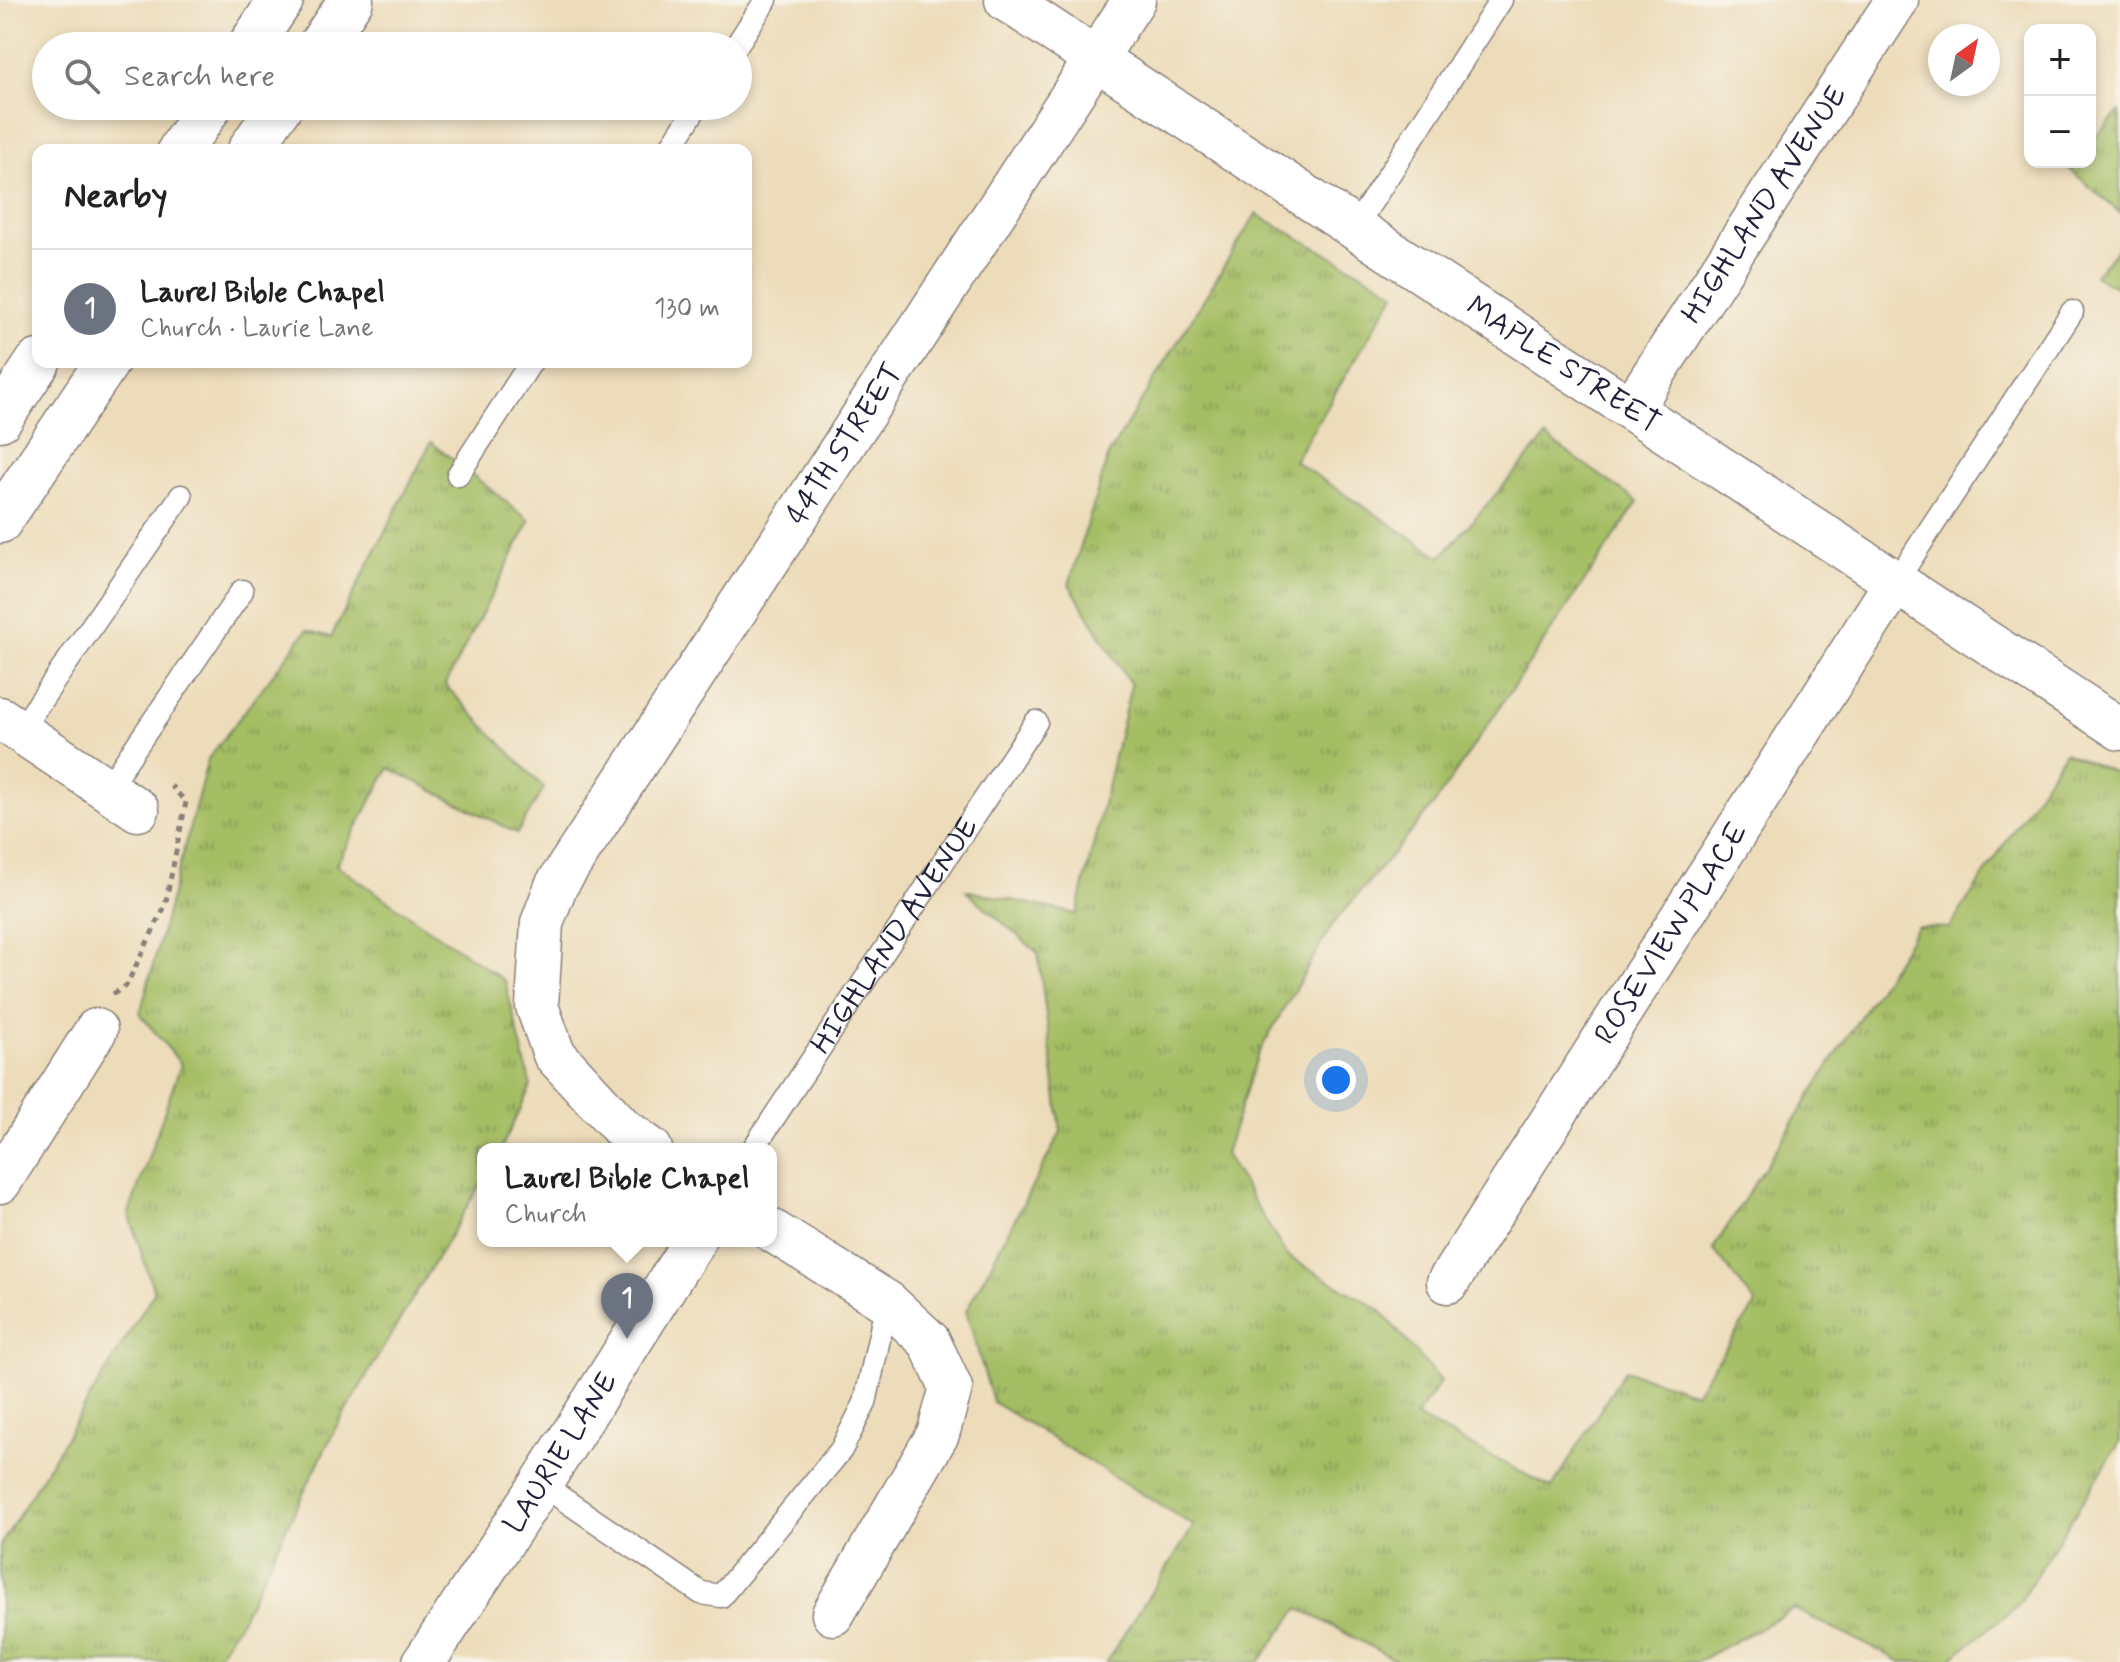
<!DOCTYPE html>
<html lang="en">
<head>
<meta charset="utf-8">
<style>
	:root { --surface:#fff; --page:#f6f6f6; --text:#222; --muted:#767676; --line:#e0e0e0; --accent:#0b8043 }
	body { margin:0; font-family:Mynerve,sans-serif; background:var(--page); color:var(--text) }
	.controls { position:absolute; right:24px; top:24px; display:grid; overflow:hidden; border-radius:16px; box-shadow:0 4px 12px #0003 }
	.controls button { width:72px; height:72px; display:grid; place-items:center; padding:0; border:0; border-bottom:2px solid var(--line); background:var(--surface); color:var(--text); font:40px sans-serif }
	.compass { position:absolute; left:1928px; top:24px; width:72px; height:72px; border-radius:50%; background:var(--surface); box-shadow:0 4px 12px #0003; rotate:33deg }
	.you { position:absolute; left:1336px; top:1080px; width:28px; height:28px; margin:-20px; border:6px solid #fff; border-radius:50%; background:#1a73e8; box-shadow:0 0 0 12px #1a73e833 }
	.badge { display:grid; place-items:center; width:52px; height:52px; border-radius:50%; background:var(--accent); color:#fff; font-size:26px; font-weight:700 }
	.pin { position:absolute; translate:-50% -66px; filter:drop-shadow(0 2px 4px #0008) }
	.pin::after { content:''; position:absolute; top:42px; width:28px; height:24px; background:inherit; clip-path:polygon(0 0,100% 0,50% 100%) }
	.popup { position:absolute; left:477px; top:1143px; width:300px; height:104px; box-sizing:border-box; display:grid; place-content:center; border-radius:16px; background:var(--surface); filter:drop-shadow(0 2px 6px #0005); font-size:26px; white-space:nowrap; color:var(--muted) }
	.popup b { font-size:30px; color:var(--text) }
	.popup::after { content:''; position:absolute; left:50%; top:100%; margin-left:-16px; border:16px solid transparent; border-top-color:var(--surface) }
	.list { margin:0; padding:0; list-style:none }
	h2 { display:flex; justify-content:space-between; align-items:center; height:104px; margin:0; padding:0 32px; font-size:34px }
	h2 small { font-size:26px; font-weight:400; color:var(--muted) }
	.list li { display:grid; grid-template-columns:52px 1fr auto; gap:24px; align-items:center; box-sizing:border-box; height:120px; padding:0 32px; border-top:2px solid var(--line) }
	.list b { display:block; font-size:30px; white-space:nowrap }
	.list p { margin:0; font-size:26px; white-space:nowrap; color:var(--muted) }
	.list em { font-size:26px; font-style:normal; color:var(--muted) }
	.icon { flex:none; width:44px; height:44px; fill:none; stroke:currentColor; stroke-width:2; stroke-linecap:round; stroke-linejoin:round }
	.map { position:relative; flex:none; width:2120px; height:1662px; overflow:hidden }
	.search { position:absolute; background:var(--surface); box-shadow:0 4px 12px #0003; left:32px; top:32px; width:720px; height:88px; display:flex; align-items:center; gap:20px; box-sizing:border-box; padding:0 28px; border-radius:44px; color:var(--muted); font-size:30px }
	.panel { position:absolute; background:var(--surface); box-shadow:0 4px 12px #0003; left:32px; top:144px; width:720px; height:224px; border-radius:16px }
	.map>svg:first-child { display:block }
	.grass { fill:url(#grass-tufts); stroke:#637050; stroke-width:2 }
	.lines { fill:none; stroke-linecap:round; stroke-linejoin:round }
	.lane-casing { stroke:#887f7a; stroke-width:25 }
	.street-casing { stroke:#887f7a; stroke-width:45 }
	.primary-casing { stroke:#887f7a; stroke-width:47 }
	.path { stroke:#887f7a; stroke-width:5; stroke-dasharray:6 6; stroke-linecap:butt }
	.lane { stroke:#fff; stroke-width:22 }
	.street { stroke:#fff; stroke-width:42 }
	.primary { stroke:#fff; stroke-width:44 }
	.labels { text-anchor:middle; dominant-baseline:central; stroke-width:6; stroke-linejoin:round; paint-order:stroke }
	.street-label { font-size:30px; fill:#22223b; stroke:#f7f3e8 }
</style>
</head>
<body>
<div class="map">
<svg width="2120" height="1662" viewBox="0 0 2120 1662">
	<defs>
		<pattern id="grass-tufts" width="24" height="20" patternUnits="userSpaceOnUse" patternTransform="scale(2)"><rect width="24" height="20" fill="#a4be64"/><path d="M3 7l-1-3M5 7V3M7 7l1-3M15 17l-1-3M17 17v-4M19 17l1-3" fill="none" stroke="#859a54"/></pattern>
	</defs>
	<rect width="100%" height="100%" fill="#f7f3e8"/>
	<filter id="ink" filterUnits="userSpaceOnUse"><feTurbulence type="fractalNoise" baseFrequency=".0125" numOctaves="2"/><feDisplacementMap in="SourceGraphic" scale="16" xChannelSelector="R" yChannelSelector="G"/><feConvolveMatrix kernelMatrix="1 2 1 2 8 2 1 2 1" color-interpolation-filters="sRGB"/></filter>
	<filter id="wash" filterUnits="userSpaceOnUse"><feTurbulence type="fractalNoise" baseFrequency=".006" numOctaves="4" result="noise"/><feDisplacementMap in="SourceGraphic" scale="32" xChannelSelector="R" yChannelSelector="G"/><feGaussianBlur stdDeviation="1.8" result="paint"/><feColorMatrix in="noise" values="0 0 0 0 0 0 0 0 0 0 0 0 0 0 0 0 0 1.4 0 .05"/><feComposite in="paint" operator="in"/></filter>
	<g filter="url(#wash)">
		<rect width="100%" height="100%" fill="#eddcb9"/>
		<g class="grass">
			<polygon points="2120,111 2120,213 2067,167 2072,162 2090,162 2090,143"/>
			<polygon points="1256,214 1396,292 1294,461 1441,557 1546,437 1638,502 1433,806 1332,925 1258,1054 1225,1154 1287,1256 1379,1309 1441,1381 1416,1417 1552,1488 1625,1370 1695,1393 1756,1304 1713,1249 1917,927 1949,928 2065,752 2120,775 2120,1442 2017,1606 1947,1662 1902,1662 1794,1609 1697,1662 1399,1662 1299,1608 1259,1662 1106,1662 1194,1526 993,1402 966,1311 1061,1132 1038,953 965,890 1077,914 1131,685 1069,584 1109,454"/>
			<polygon points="2120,246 2120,290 2095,275"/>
			<polygon points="431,442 530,521 445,685 544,788 517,833 389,768 336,865 505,981 531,1086 501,1149 483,1149 483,1180 335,1429 242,1618 213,1662 0,1662 0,1546 154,1292 129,1213 181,1064 140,1014 208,759 307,630 331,637"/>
		</g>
	</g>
	<g filter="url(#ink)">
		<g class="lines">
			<g class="lane-casing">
				<g id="lane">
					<polyline points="736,46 766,0"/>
					<polyline points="669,150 697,106"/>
					<polyline points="1354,229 1501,0"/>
					<polyline points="458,475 531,362"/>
					<polyline points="1895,583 2072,312"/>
					<polyline points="20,731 181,496"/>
					<polyline points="107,789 242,591"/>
					<path id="s1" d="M753 1149 1036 722"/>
					<polyline points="541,1484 701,1593 721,1596 841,1450 865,1403 887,1302"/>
				</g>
			</g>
			<g class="street-casing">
				<g id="street">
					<path id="s2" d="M1006 0 2120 729"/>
					<path id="s3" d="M1631 409 1897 0"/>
					<polyline points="0,718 138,810"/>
					<path id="s4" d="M651 1149 622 1128 554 1054 537 1006 542 923 556 886 1134 0"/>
					<polyline points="0,1182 96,1030"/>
					<polyline points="771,1230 887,1302 929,1341 951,1388 938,1434 833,1614"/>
					<path id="s5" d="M1448 1282 1895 583"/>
					<path id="s6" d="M424 1662 541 1484 694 1241"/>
				</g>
			</g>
			<g class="primary-casing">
				<g id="primary">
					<polyline points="250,46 281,0"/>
					<polyline points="320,46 351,0"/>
					<polyline points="180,150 210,106"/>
					<polyline points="250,150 280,106"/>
					<polyline points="0,419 38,362"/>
					<polyline points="0,521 107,362"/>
				</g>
			</g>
			<polyline class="path" points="113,994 126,986 165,906 186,802 171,786"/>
			<use href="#lane" class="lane"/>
			<use href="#street" class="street"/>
			<use href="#primary" class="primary"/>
		</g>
	</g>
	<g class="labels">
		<g class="street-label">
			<text stroke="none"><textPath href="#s3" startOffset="244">HIGHLAND AVENUE</textPath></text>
			<text stroke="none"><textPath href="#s2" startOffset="666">MAPLE STREET</textPath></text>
			<text stroke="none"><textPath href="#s4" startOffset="838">44TH STREET</textPath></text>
			<text stroke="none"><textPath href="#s5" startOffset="414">ROSEVIEW PLACE</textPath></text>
			<text stroke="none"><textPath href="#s1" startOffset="256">HIGHLAND AVENUE</textPath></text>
			<text stroke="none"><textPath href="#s6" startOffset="250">LAURIE LANE</textPath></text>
		</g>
	</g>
</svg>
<div class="controls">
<button>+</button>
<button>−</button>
</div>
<svg class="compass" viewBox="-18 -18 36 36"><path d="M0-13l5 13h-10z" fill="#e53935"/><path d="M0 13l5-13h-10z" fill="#767676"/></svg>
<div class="you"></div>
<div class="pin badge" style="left:627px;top:1339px;background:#6b7280">1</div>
<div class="popup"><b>Laurel Bible Chapel</b>Church</div>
<div class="search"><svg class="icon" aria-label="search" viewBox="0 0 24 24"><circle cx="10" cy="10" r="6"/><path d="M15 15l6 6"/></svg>Search here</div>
<section class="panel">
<h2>Nearby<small></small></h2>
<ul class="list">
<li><span class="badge" style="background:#6b7280">1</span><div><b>Laurel Bible Chapel</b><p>Church · Laurie Lane</p></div><em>130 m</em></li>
</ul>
</section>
</div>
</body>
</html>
